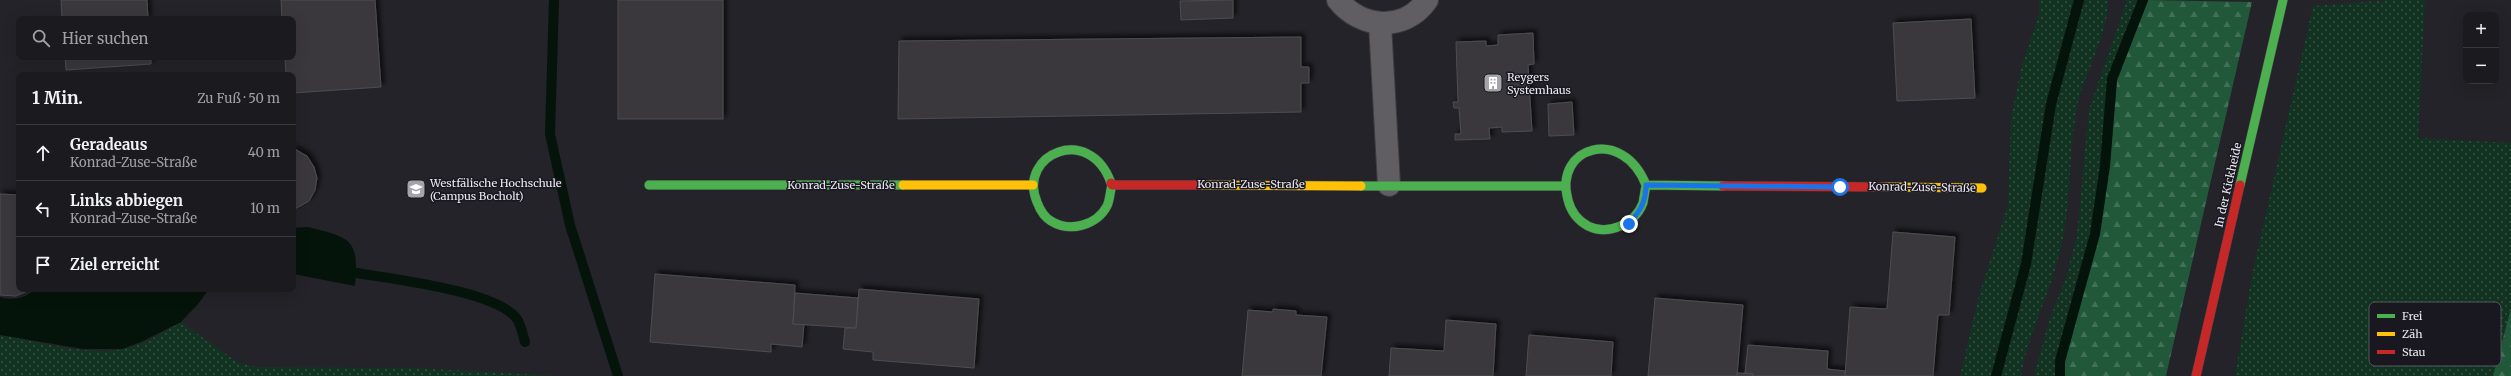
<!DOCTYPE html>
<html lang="de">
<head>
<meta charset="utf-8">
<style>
	:root { --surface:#1b1a1f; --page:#28272c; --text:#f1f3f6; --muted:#a0a1a4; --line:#39383d }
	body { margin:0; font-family:Merriweather,serif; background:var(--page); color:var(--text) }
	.controls { position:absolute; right:12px; top:12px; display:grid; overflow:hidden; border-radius:8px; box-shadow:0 4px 16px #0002 }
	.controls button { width:36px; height:36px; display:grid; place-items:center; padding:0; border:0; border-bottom:1px solid var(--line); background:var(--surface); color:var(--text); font:20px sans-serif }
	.stop { position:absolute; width:12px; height:12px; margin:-9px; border:3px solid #1a73e8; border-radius:50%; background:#fff }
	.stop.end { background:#1a73e8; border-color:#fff; box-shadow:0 1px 4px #0008 }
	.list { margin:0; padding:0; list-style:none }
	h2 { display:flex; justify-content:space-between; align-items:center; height:52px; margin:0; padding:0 16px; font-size:17px }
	h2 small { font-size:13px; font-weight:400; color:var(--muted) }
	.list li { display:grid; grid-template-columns:26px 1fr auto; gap:12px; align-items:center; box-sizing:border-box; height:56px; padding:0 16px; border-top:1px solid var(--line) }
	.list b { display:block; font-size:15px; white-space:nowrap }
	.list p { margin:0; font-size:13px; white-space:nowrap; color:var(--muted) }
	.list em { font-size:13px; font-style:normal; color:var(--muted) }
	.icon { flex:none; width:22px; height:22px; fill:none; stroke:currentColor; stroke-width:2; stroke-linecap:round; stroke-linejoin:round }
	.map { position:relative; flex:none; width:2511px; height:376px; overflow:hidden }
	.search { position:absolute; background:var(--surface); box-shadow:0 4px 16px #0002; left:16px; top:16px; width:280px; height:44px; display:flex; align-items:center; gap:10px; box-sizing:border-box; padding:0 14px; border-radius:8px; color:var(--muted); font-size:15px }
	.panel { position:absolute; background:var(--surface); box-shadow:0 4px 16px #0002; left:16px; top:72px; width:280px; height:220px; border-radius:8px }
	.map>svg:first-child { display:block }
	.green { fill:url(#green-dots) }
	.forest { fill:url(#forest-firs) }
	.water { fill:#05140b }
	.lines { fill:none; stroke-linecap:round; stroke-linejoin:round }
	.stream { stroke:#05140b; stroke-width:10 }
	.building { fill:#3a393e; stroke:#4d4d51; filter:url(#shadow) }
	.street-casing { stroke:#3e3d41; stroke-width:24 }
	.fast-casing { stroke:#3e3d41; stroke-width:10 }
	.slow-casing { stroke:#3e3d41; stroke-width:10 }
	.jam-casing { stroke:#3e3d41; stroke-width:10 }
	.street { stroke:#605e63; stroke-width:22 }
	.fast { stroke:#4caf50; stroke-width:9 }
	.slow { stroke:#ffc107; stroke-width:9 }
	.jam { stroke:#c62828; stroke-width:9 }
	.route { stroke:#1a73e8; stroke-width:5 }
	.labels { text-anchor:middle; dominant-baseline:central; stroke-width:3; stroke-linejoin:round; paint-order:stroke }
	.poi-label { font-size:11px; fill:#eae9f0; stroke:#191821; text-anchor:start }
	.street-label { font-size:11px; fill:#eae9f0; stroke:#191821 }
	.key { fill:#191821; stroke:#58575f; stroke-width:1 }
	.key-label { font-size:11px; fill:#eae9f0 }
</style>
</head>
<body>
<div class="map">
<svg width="2511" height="376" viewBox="0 0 2511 376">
	<defs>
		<pattern id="green-dots" width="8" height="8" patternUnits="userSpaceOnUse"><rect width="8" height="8" fill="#123321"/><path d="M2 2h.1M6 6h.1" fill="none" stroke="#355142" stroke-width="1.8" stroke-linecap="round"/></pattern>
		<pattern id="forest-firs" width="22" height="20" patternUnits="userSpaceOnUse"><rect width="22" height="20" fill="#21583a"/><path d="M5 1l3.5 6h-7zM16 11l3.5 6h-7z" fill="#417057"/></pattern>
		<filter id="shadow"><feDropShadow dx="3.5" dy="-3.5" stdDeviation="2" flood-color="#0009"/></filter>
	</defs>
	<rect width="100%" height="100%" fill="#242329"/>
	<g class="green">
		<path d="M2039 0H2108C2109 34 2084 73 2077 107 2068 156 2072 207 2059 255 2049 296 2028 334 2021 376H1960L1980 292 2008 205 2011 118 2022 65 2039 14Z"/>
		<polygon points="2127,0 2148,0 2117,81 2110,161 2100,231 2065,362 2065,376 2034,376 2048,324 2067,274 2077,235 2089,109"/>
		<polygon points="2391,0 2425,0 2418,138 2511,143 2511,308 2493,376 2235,376 2252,275 2313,6"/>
		<path d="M181 322 237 362 256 367 414 368 559 376H0V335C35 341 88 356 122 349 143 346 163 332 181 322Z"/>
	</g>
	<g class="forest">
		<polygon points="2148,0 2252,2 2166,376 2065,376 2065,362 2100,231 2110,161 2117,81"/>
		<polygon points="2511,308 2511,376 2493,376"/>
	</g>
	<g class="water">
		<path d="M308 227C352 238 359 239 355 286L293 274V228Z"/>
		<path d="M35 289H209L199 303 181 322 141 342 122 349H83L0 335V297C13 301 26 298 35 289Z"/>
	</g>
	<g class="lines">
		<g class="stream">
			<polyline points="554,0 550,134 570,225 618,376"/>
			<path d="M357 273C392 279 497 291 517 319 521 325 523 336 525 342"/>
			<polyline points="1996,376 2026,264 2051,104 2079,0"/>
			<polyline points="2060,376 2060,361 2095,234 2105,166 2112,79 2143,0"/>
		</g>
	</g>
	<g class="building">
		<polygon points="61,0 147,0 148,19 62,19"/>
		<polygon points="281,0 375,0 381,87 293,93 293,75 286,75 285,57 293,57 293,19 282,19"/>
		<rect x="618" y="0" width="105" height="119"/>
		<polygon points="1233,0 1233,18 1181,20 1180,1"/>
		<polygon points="1971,19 1975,98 1897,101 1893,23"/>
		<polygon points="1533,33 1534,64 1528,65 1532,131 1502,132 1502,127 1489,128 1490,139 1455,140 1455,134 1461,134 1459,108 1454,108 1453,102 1458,102 1456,42 1486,41 1486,46 1498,45 1498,35"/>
		<polygon points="1301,37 1301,67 1309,67 1309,83 1301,83 1301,112 898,119 899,41"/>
		<polygon points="65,57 151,57 151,64 66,70"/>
		<polygon points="1572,102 1574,135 1549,136 1548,104"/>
		<polygon points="293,148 307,156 314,167 317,178 315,190 309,201 293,210"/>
		<polygon points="0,194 19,195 19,289 32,289 16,296 0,295"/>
		<polygon points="1893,232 1955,237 1949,315 1938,315 1933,376 1845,376 1850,307 1887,309"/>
		<polygon points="655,274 795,285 793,324 804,324 802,347 771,344 771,352 650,342"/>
		<polygon points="859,289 979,299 974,368 873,360 873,352 843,349 845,328 856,328"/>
		<polygon points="795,293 858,298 856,328 793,324"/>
		<polygon points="1655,298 1743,305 1737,376 1648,376"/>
		<polygon points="1273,309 1296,311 1296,315 1327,317 1321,376 1242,376 1248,310 1273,312"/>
		<polygon points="1446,320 1496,324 1493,376 1389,376 1391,348 1444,351"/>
		<polygon points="1529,335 1613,342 1611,376 1526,376"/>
		<polygon points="1748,345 1828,351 1827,369 1845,371 1845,376 1752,376 1753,374 1745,373"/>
		<polygon points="1737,373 1753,374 1752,376 1737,376"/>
	</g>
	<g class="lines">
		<g class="street-casing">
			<g id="street">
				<path d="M1338 0C1361 29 1405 32 1427 0"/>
				<polyline points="1380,24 1389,185"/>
			</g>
		</g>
		<g class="fast-casing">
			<g id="fast">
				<path d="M1111 183C1090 123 1017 154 1037 202 1040 210 1044 217 1051 221 1070 233 1097 225 1107 206 1110 200 1110 191 1112 185"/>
				<polyline points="649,185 903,185"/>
				<path d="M1646 185C1623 126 1553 146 1568 200 1571 212 1577 220 1588 226 1608 236 1635 224 1643 203 1644 197 1645 191 1646 185L1723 186"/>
				<polyline points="2240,185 2283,0"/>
				<polyline points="1361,186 1564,186"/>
			</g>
		</g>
		<g class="slow-casing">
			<g id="slow">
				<polyline points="903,185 1033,185"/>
				<polyline points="1201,185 1361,186"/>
				<polyline points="1884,187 1982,188"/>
			</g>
		</g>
		<g class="jam-casing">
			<g id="jam">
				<polyline points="1111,183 1112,185 1201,185"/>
				<polyline points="1723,186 1884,187"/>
				<polyline points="2196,376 2240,185"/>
			</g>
		</g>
		<use href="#street" class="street"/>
		<use href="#fast" class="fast"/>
		<use href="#slow" class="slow"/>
		<use href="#jam" class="jam"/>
	</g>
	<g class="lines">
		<path class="route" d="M1629 224C1640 211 1646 202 1646 185L1840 187"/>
	</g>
	<defs>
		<g id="building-square" transform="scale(1)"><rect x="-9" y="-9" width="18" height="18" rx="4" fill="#a5a4aa" stroke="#191821"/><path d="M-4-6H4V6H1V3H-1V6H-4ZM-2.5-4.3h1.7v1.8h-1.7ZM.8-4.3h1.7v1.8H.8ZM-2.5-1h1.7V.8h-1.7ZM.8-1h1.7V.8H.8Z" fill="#fff"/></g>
		<g id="university-square" transform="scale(1)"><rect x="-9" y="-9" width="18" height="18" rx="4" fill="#a5a4aa" stroke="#191821"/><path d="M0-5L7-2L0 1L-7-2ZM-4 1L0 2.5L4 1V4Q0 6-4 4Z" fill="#fff"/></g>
	</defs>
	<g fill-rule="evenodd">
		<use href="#building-square" x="1493" y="83"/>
		<use href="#university-square" x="416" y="189"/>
	</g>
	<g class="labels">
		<g class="poi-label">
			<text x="1507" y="77">Reygers<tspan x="1507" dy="13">Systemhaus</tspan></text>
			<text x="430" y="183">Westfälische Hochschule<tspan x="430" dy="13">(Campus Bocholt)</tspan></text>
		</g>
		<g class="street-label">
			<text x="1251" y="184">Konrad-Zuse-Straße</text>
			<text x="841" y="185">Konrad-Zuse-Straße</text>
			<text transform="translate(2228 185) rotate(-77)">In der Kickheide</text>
			<text transform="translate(1922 187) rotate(1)">Konrad-Zuse-Straße</text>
		</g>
	</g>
	<rect x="2369" y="302" width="132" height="64" rx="6" class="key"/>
	<rect x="2377" y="314" width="18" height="4" fill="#4caf50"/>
	<rect x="2377" y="332" width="18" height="4" fill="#ffc107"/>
	<rect x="2377" y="350" width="18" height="4" fill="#c62828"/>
	<g class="key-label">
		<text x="2402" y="320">Frei</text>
		<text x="2402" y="338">Zäh</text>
		<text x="2402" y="356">Stau</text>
	</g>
</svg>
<div class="controls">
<button>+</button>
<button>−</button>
</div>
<div class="stop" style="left:1840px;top:187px"></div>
<div class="stop end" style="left:1629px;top:224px"></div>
<div class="search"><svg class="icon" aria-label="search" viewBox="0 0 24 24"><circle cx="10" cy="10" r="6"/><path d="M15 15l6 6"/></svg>Hier suchen</div>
<section class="panel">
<h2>1 Min.<small>Zu Fuß · 50 m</small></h2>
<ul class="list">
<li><svg class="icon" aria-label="ahead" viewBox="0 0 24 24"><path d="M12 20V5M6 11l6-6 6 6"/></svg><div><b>Geradeaus</b><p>Konrad-Zuse-Straße</p></div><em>40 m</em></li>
<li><svg class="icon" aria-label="left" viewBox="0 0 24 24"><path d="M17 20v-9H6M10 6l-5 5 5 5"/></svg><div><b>Links abbiegen</b><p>Konrad-Zuse-Straße</p></div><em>10 m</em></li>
<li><svg class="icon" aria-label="arrive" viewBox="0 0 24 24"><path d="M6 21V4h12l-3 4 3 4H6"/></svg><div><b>Ziel erreicht</b></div></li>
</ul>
</section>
</div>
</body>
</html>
